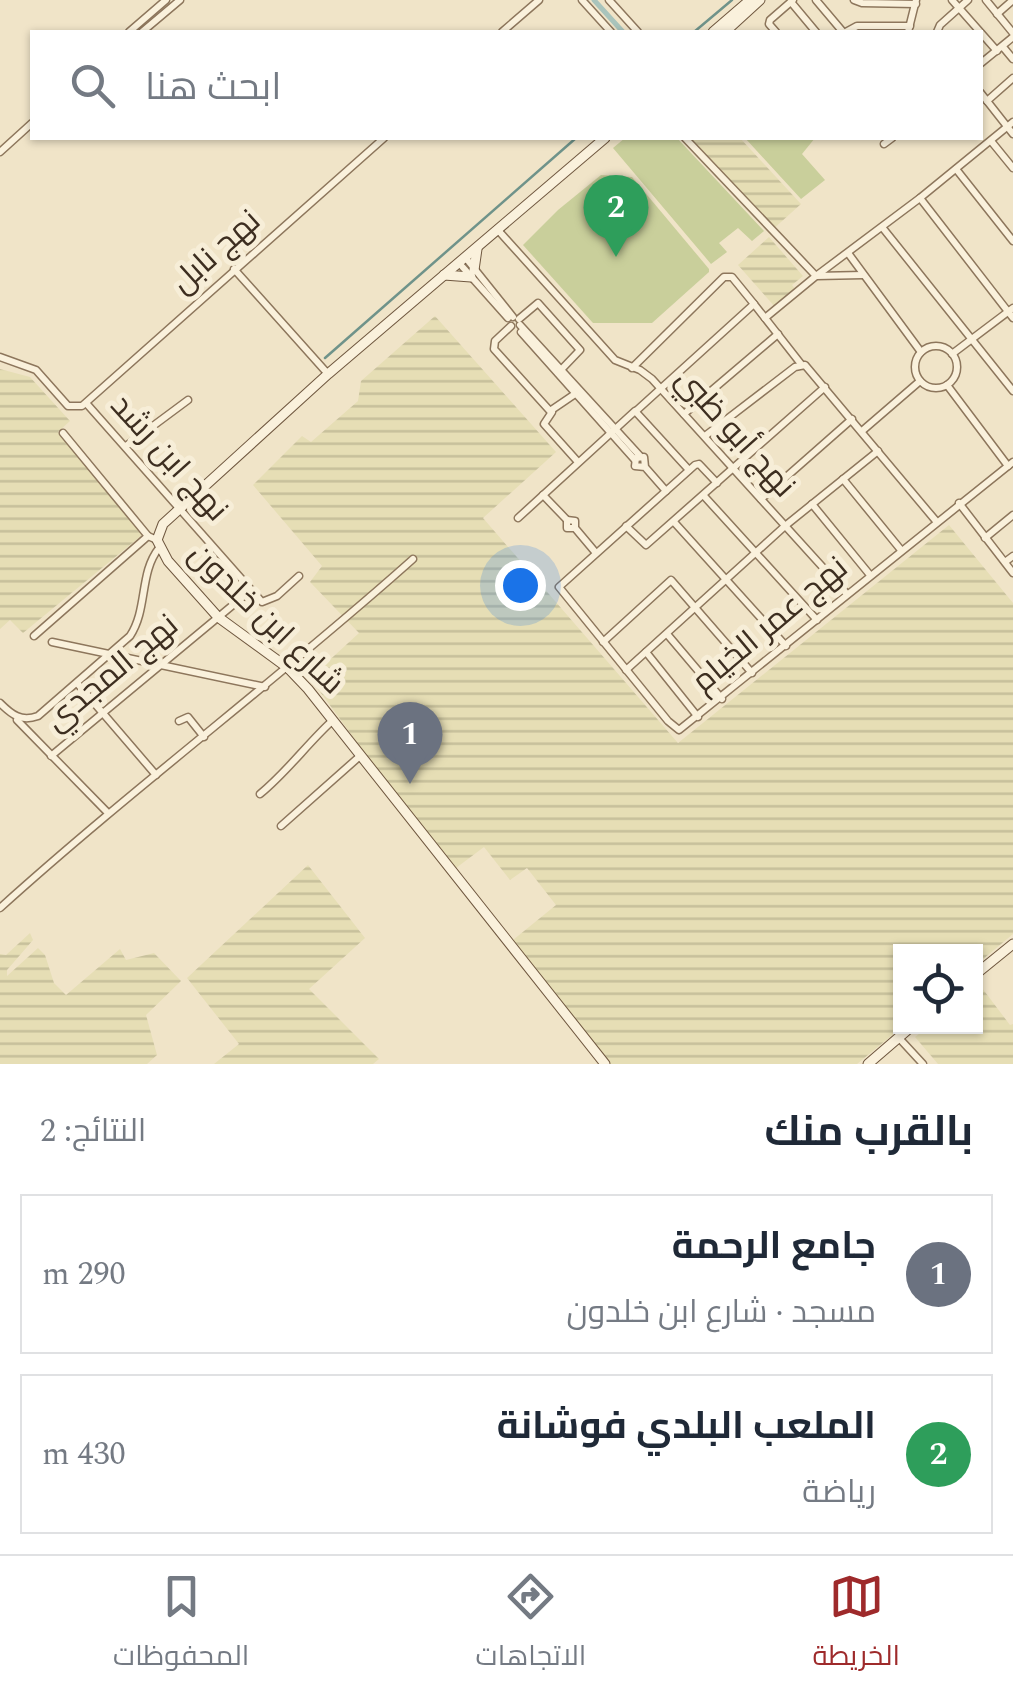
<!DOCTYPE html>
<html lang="ar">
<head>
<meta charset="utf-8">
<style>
	:root { --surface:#fff; --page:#f2f2f3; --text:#1f2937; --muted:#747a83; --line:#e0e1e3; --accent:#9e2a2b }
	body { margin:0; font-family:Spectral,Cairo,serif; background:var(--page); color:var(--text); direction:rtl }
	.controls { position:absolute; right:30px; bottom:30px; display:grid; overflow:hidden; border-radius:0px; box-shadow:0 2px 8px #0004 }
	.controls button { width:90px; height:90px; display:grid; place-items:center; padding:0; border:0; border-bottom:2px solid var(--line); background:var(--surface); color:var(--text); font:50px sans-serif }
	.you { position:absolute; left:520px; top:585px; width:35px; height:35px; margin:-25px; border:8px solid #fff; border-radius:50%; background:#1a73e8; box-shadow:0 0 0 15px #1a73e833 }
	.badge { display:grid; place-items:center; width:65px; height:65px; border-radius:50%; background:var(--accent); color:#fff; font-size:32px; font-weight:700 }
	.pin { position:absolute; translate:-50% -82px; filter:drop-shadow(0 2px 5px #0008) }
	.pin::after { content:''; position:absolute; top:52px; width:35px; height:30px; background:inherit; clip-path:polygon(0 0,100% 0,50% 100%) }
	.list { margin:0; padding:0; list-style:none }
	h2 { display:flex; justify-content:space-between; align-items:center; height:130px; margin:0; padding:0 40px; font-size:42px }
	h2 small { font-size:32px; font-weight:400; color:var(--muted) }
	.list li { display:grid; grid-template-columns:65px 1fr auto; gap:30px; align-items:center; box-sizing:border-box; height:160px; margin:0 20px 20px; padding:0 20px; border:2px solid var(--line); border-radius:0px }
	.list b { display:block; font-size:38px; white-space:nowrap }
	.list p { margin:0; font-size:32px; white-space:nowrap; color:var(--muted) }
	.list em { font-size:32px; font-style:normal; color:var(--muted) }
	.icon { flex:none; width:55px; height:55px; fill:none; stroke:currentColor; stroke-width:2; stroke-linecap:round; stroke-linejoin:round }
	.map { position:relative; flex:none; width:1013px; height:1064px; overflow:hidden; direction:ltr }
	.search { position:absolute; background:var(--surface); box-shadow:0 2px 8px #0004; left:30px; right:30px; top:30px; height:110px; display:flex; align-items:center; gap:25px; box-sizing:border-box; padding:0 35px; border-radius:0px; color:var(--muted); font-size:38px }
	.sheet { height:490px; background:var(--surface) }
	nav { display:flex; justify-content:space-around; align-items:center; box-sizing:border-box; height:140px; border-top:2px solid var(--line); background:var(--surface); font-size:28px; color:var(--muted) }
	nav a { display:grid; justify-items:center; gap:5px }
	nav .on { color:var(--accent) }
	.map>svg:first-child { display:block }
	.farmland { fill:url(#farmland-rules) }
	.grass { fill:#c9cf9b }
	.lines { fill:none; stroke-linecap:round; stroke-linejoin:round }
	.stream { stroke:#6f938a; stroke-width:2.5 }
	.canal { stroke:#a9c4bc; stroke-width:5 }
	.street-casing { stroke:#8d765c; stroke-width:9 }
	.secondary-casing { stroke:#6f573f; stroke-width:11 }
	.street { stroke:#faf1dc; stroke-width:6 }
	.secondary { stroke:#faf1dc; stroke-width:9 }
	.labels { text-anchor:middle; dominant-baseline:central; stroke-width:10; stroke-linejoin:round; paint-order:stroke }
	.street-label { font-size:32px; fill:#3d2e20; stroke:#f7eed8 }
</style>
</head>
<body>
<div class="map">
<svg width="1013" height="1064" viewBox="0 0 1013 1064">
	<defs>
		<pattern id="farmland-rules" width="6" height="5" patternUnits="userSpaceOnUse" patternTransform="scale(2.5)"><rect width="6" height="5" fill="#e6deb5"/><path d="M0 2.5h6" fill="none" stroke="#c6bf9b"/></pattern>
	</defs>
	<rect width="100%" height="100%" fill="#f0e4c8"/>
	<g class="farmland">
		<polygon points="686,138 740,138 801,204 771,231"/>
		<polygon points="769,237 803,276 792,285 795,289 775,307 738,265"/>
		<polygon points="435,316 556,452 483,518 678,743 949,525 1013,603 1013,934 976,965 976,952 900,952 902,1027 857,1064 610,1064 513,940 556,905 527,868 510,880 484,847 456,868 386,782 310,678 359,633 310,582 322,566 253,485 302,436 311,442 358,401 361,381"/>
		<polygon points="0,369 30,377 70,421 58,432 142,535 23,633 10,620 0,629"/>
		<polygon points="308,865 365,938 309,989 379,1059 373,1064 214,1064 239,1044 187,978"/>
		<polygon points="30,933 33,940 7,970 7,976 38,948 45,955 54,983 66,995 120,949 126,960 154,953 181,981 146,1015 157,1055 147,1064 0,1064 0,954 6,955"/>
		<polygon points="979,984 1010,1025 1013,1024 1013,1064 938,1064 915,1037 928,1027 976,1026 976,987"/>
	</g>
	<g class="grass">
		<polygon points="625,138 677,138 764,231 752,241 738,228 719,243 727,252 711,264 613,148"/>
		<polygon points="745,138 815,138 802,154 825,180 801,199"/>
		<polygon points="601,175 632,177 709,269 709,272 652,323 593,323 523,245 558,210"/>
	</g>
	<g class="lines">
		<g class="stream">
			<polyline points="694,32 732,0"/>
			<polyline points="325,358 576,138"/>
		</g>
		<polyline class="canal" points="594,0 623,32"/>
		<g class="street-casing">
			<g id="street">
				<polyline points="582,0 611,32"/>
				<polyline points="609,0 638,32"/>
				<polyline points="816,0 843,32"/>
				<polyline points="854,0 862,3 916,4"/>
				<polyline points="952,0 997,51"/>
				<polyline points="986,0 1013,33"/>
				<polyline points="791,2 816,32"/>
				<polyline points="997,14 1013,0"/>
				<polyline points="129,32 166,0"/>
				<polyline points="142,32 180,0"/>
				<polyline points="502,32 539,0"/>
				<polyline points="776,32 769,24 770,20 793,0"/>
				<polyline points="846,32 857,26 910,26"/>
				<polyline points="908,32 916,0"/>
				<polyline points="937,32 940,25 968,0"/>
				<polyline points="1003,47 1013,59"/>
				<polyline points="980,64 1013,37"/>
				<polyline points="980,92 1013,134"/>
				<polyline points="987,101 1013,78"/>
				<polyline points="685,138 816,276 920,198 1013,122"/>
				<polyline points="991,141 1013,168"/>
				<polyline points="884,144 892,138"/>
				<polyline points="0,152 32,123"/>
				<polyline points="956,169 1013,241"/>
				<polyline points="920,198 1013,318"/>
				<polyline points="882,227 1013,391"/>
				<polyline points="497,229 615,360 640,370 652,379 847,594"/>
				<polyline points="848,253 921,352"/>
				<polyline points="465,257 513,317"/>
				<polyline points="459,263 508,318"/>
				<polyline points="234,269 328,374"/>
				<polyline points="754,304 801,364"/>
				<polyline points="765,318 816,276 863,275"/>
				<polyline points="519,319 538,303 580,350 558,373"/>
				<polyline points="520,325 640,456"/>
				<polyline points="511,326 495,341 494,349 550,411 575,394"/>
				<polyline points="521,332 635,460"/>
				<circle cx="936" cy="367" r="21"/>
				<polyline points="952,354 1013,308"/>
				<polyline points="0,357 36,370 68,406 82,406 384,138"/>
				<polyline points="632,368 724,277 732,277 754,304 636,411"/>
				<polyline points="947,385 1008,466"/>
				<polyline points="86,403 262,602 277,596 299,576"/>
				<polyline points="552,412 544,424 578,462"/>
				<polyline points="684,414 778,334"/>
				<polyline points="862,431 920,381"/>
				<polyline points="63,433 148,536"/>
				<polyline points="705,436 795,367 805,365 936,521"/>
				<polyline points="126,446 188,400"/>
				<polyline points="645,467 635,466 636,458 644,457 645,467 666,491"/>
				<polyline points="843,479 901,550"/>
				<polyline points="717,483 699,464 695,465 559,587 668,721 679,730 1013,462"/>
				<polyline points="543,495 567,520"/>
				<polyline points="704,496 817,620"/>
				<polyline points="761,499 852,419"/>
				<polyline points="959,503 1013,573"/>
				<polyline points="812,504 870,575"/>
				<polyline points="518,518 635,411 689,470"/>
				<polyline points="674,522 786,646"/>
				<polyline points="626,526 646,545 825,387"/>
				<polyline points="575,528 575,521 567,520 567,528 575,528 596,553"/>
				<polyline points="985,538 1013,515"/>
				<polyline points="1005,562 1013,556"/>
				<polyline points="667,634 722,699"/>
				<polyline points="34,636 148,536 157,540"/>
				<polyline points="52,642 265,687"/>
				<polyline points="603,642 671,580 752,673"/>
				<polyline points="646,652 698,717"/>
				<polyline points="626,670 785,526 878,451"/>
				<polyline points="77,683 156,775"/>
				<path d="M0 703C12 715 21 722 38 716L130 636C148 609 139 573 159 548"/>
				<polyline points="17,720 107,812"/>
				<polyline points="179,721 188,717 204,737"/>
				<polyline points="51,756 251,590"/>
				<path d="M260 794C287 772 307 744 332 721"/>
				<polyline points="281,826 360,756"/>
				<path d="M0 908C134 787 279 679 413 559"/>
				<polyline points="899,1038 923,1064"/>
			</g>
		</g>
		<g class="secondary-casing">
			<g id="secondary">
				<polyline points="713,32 750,0"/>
				<polyline points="725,32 760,0"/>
				<polyline points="474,270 477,249"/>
				<polyline points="444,275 471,277"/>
				<polyline points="976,974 1013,944"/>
				<polyline points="605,1064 308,689 288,668 218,617 168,561 157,540 163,524 328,374 605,138"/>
				<polyline points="868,1064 912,1026"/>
			</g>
		</g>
		<use href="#street" class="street"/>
		<use href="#secondary" class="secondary"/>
	</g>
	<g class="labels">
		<g class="street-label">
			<text transform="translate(216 252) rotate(-42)">نهج نابل</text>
			<text transform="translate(735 433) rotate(48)">نهج أبو ظبي</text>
			<text transform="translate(169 458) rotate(48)">نهج ابن رشد</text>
			<text transform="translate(266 619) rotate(44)">شارع ابن خلدون</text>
			<text transform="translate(770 625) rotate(-40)">نهج عمر الخيام</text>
			<text transform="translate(112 673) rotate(-40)">نهج المجدي</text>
		</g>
	</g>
</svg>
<div class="controls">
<button><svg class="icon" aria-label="locate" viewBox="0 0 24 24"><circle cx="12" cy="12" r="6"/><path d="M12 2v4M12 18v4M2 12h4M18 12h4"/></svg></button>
</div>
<div class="you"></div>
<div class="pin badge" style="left:410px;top:784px;background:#6b7280">1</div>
<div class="pin badge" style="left:616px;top:257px;background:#2e9e5b">2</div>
<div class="search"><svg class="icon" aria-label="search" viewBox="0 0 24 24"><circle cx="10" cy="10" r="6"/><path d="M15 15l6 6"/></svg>ابحث هنا</div>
</div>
<section class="sheet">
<h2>بالقرب منك<small>النتائج: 2</small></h2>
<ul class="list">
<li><span class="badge" style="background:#6b7280">1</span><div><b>جامع الرحمة</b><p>مسجد · شارع ابن خلدون</p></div><em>290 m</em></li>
<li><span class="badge" style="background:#2e9e5b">2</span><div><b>الملعب البلدي فوشانة</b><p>رياضة</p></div><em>430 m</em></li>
</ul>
</section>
<nav>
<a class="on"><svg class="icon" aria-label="map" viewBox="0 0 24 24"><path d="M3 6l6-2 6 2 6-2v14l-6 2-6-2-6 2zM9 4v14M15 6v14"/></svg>الخريطة</a>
<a><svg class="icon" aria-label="directions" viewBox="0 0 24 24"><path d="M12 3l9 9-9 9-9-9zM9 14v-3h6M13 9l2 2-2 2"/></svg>الاتجاهات</a>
<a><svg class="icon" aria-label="saved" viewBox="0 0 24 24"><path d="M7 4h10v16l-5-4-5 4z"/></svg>المحفوظات</a>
</nav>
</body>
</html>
